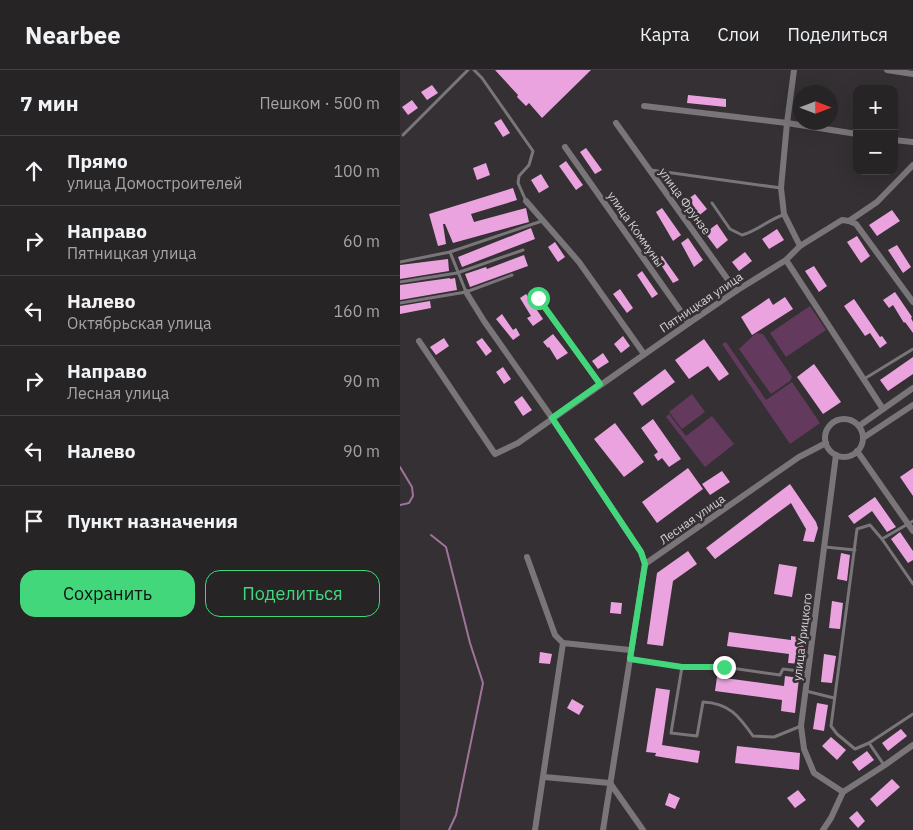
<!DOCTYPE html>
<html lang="ru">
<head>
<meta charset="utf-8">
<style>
	:root { --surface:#272426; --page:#2f2c2e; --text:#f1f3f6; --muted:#a4a4a7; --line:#434143; --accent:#43d77b }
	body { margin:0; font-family:"IBM Plex Sans",sans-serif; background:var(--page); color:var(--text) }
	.controls { position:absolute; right:15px; top:15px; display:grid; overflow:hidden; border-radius:10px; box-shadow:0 5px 20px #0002 }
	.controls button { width:45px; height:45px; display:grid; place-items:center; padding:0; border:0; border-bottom:1px solid var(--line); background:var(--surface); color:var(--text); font:25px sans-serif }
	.compass { position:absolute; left:393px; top:15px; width:45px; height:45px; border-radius:50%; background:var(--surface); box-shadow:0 5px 20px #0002; rotate:90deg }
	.stop { position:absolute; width:15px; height:15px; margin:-11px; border:4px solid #43d77b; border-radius:50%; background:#fff }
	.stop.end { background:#43d77b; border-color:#fff; box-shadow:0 1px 5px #0008 }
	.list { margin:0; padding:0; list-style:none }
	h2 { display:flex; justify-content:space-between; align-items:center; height:65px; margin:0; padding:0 20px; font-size:21px }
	h2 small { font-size:16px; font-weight:400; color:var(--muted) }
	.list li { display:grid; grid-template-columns:32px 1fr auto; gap:15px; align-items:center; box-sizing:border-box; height:70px; padding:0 20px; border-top:1px solid var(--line) }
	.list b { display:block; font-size:19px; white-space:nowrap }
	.list p { margin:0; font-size:16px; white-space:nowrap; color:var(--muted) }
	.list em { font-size:16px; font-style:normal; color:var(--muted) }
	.actions { display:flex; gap:10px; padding:15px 20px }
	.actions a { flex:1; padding:11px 0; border:1px solid var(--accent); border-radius:15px; text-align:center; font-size:18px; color:var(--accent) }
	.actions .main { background:var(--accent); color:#111 }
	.icon { flex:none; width:28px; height:28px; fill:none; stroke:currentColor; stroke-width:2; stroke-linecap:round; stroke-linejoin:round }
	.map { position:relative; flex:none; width:513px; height:760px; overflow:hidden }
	header { display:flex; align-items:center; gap:30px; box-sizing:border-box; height:70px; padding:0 25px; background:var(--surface); border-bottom:1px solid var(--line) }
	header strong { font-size:24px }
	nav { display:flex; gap:28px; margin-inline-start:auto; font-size:18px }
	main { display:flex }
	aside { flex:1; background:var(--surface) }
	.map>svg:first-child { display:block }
	.green { fill:#633a5d }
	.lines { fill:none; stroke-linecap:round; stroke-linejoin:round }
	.stream { stroke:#a1739b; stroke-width:2 }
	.building { fill:#eba3e0 }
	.lane { stroke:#797578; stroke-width:3 }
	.street { stroke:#797578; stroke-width:6 }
	.route { stroke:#43d77b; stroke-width:6 }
	.labels { text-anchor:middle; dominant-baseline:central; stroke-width:5; stroke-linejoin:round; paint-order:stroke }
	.street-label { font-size:12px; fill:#d4d2d4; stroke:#343033 }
</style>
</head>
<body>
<header>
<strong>Nearbee</strong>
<nav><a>Карта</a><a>Слои</a><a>Поделиться</a></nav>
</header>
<main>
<aside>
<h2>7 мин<small>Пешком · 500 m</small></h2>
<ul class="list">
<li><svg class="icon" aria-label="ahead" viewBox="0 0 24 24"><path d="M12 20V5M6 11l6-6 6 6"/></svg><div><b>Прямо</b><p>улица Домостроителей</p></div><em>100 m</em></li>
<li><svg class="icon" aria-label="right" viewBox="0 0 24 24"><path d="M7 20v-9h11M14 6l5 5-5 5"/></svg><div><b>Направо</b><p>Пятницкая улица</p></div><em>60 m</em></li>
<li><svg class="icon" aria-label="left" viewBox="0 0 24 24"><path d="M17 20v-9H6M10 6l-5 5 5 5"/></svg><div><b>Налево</b><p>Октябрьская улица</p></div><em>160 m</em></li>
<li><svg class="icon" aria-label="right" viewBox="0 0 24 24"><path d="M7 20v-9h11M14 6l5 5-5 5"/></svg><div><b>Направо</b><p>Лесная улица</p></div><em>90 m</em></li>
<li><svg class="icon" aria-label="left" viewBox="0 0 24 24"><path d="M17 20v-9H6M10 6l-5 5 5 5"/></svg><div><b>Налево</b></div><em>90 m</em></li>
<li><svg class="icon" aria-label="arrive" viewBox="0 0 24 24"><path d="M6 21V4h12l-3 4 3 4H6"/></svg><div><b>Пункт назначения</b></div></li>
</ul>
<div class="actions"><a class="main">Сохранить</a><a>Поделиться</a></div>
</aside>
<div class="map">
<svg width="513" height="760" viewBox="0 0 513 760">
	<rect width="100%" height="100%" fill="#343033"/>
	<g class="green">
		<polygon points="410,236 426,260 386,287 370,263"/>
		<polygon points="356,263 363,264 392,307 390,311 371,324 339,279"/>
		<polygon points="326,272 366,330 392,312 420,353 390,374 322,274"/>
		<polygon points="292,324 305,342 282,359 269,342"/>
		<polygon points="269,344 286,366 312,346 334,374 305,397 266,347"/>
	</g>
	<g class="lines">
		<g class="stream">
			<polyline points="0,397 12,417 13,426 9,433 0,435"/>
			<polyline points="31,465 46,477 70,573 83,613 56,745 49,760"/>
		</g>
	</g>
	<g class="building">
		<polygon points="95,0 191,0 142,48 129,33 126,36 117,27 118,25"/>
		<polygon points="32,15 38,23 27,30 21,22"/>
		<polygon points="288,25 326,29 326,37 287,33"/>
		<polygon points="12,30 18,38 8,45 2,37"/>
		<polygon points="101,49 110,63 103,67 94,53"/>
		<polygon points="186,78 202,100 195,104 180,82"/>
		<polygon points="166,91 183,115 176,120 159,96"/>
		<polygon points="86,93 90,105 77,110 73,98"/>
		<polygon points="141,104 149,117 139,123 131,110"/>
		<polygon points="113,118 117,130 71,144 74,152 126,138 129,152 53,173 45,154 43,154 46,174 38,176 29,144"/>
		<polygon points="295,124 307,139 296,148 284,132"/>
		<polygon points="262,138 281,165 273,171 256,142"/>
		<polygon points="492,140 500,151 477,166 469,155"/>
		<polygon points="317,154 328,170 317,179 305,163"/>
		<polygon points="131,158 135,169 62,197 58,187"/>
		<polygon points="377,159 384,170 369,179 362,169"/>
		<polygon points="457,166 470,186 461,193 447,172"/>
		<polygon points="288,168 303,190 294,197 281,173"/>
		<polygon points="155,172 165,187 158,192 148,177"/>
		<polygon points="497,175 511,197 503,203 488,180"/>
		<polygon points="345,182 352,191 339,201 332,192"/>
		<polygon points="124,185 128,196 70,217 65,204 86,197 87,199"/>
		<polygon points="262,186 279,210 273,213 257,189"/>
		<polygon points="48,189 49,201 0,209 0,195"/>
		<polygon points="414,196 427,216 419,222 405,201"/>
		<polygon points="242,201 258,224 252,228 237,205"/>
		<polygon points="50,208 50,209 55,208 57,220 0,230 0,215"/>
		<polygon points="220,219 233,238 227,243 213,224"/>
		<polygon points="495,222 512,247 511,248 513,252 513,263 505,252 504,253 493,235 489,238 483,230"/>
		<polygon points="126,224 143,249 133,256 127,248 131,246 120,228"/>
		<polygon points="385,227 393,239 352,265 341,247 369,228 373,235"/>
		<polygon points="454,229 480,267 482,266 487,273 480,278 470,263 465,266 444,236"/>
		<polygon points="30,231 31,238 0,244 0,236"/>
		<polygon points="102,244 113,260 116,258 120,265 113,270 96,249"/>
		<polygon points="153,264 168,283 157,290 149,277 148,278 143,272"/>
		<polygon points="223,266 230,276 221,283 214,274"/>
		<polygon points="44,268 49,276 36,285 30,277"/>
		<polygon points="82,268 92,281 86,286 76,272"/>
		<polygon points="304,269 329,304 319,311 308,296 289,309 275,290"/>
		<polygon points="203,283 209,292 198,299 192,291"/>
		<polygon points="513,287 513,304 488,321 480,310"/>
		<polygon points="414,294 441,332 423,344 397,307"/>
		<polygon points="103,297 111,309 104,314 96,302"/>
		<polygon points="265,299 275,312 242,336 233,323"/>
		<polygon points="122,326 132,340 123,346 114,332"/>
		<polygon points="253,349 281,389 269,397 262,388 258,391 254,385 258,382 241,358"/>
		<polygon points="215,353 244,392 224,407 194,369"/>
		<polygon points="288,398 303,419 257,453 242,432"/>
		<polygon points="513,398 513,426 500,407"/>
		<polygon points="322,401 330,412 310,425 302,414"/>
		<polygon points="390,414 416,452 418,458 414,472 403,471 406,459 391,433 315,489 306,478"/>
		<polygon points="475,427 496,457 487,462 472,441 454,454 448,446"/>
		<polygon points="500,462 513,481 513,490 508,493 491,469"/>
		<polygon points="288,481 297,494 273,511 263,576 247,574 257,503"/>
		<polygon points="441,483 450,485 447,511 437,509"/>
		<polygon points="379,494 397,497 392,527 374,524"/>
		<polygon points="432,531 443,533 440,559 429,558"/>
		<polygon points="211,532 222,533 221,544 210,543"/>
		<polygon points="329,562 391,570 391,566 405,568 401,594 388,593 389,584 327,576"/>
		<polygon points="140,582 152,584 150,594 139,593"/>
		<polygon points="424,584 436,586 432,613 421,612"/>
		<polygon points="385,606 399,608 395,643 381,641 382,630 315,621 317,607 384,616"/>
		<polygon points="256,618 270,620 262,675 300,681 298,693 255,686 256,683 246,682"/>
		<polygon points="172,629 184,636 179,645 167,638"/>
		<polygon points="417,633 428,635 424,661 413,659"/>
		<polygon points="501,659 507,666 488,681 482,673"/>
		<polygon points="431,667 446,680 437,690 422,676"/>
		<polygon points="337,676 400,683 399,700 335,693"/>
		<polygon points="467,681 474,690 459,701 452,692"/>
		<polygon points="492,709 500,717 477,737 470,729"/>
		<polygon points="398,720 406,730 395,738 387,728"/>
		<polygon points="269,723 280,728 275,739 265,735"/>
		<polygon points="457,741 465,751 458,758 449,748"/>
	</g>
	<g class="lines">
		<g class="lane">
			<polyline points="74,0 82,8 133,81 129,95 119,106 118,113 126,131"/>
			<polyline points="3,65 68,0"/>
			<polyline points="251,100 381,118"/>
			<path d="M312 133 330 159 342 165C357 161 368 150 383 145"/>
			<polyline points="50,182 66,222"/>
			<polyline points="0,192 50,182 142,151"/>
			<polyline points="0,212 57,203 123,180"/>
			<polyline points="0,233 66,222 112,205"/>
			<polyline points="464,309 513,279"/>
			<polyline points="482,469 513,451"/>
			<polyline points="425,477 455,480"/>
			<polyline points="513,514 482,469 470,455 457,459 431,656 437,664 455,679 469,673 513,644"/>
			<path d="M230 589 282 597 271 663 297 666 303 632C329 633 339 646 353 666L374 667 401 656"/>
			<polyline points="282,597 324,597 380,605 383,599 407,602"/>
			<polyline points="406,621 434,628"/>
			<polyline points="469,673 484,695"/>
		</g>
		<g class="street">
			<polyline points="394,0 387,53 381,118 384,144 400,176"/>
			<polyline points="487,0 513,4"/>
			<polyline points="244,36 387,53 457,64"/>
			<polyline points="216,53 336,221"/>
			<polyline points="494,70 513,72"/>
			<polyline points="165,77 289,253"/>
			<polyline points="126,131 179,192 244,284"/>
			<polyline points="449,151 456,154 513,232"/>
			<polyline points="386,190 483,339"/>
			<polyline points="66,222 84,251 152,348 241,482 245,494 203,760"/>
			<polyline points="138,228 200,314"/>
			<polyline points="19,271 95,384 118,373 289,253 336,221 386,190 400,176 442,150 449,151 477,132 513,95"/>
			<circle cx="444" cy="368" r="19"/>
			<polyline points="459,356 513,318"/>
			<polyline points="463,368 513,335"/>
			<polyline points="457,381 513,461"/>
			<polyline points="436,385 401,656 404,679 414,703 443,722"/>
			<polyline points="127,487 155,565 163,573"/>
			<polyline points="245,494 399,387 426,373"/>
			<polyline points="144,707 210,713 243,760"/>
			<polyline points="135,760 163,573 230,580"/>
			<polyline points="423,760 431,748 443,722 485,695 513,675"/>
		</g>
	</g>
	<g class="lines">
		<polyline class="route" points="138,228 200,314 152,348 241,482 245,494 230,589 282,597 324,597"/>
	</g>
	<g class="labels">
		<g class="street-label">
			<text transform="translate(285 131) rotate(54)">улица Фрунзе</text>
			<text transform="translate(236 159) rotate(55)">улица Коммуны</text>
			<text transform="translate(301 232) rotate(-34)">Пятницкая улица</text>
			<text transform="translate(292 449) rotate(-35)">Лесная улица</text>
			<text transform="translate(402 567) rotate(-83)">улица Урицкого</text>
		</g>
	</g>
</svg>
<div class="controls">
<button>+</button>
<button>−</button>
</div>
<svg class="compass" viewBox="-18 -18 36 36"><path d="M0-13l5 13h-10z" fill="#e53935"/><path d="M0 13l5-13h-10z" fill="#a4a4a7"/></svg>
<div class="stop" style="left:138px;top:228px"></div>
<div class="stop end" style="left:324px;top:597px"></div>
</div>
</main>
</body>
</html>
